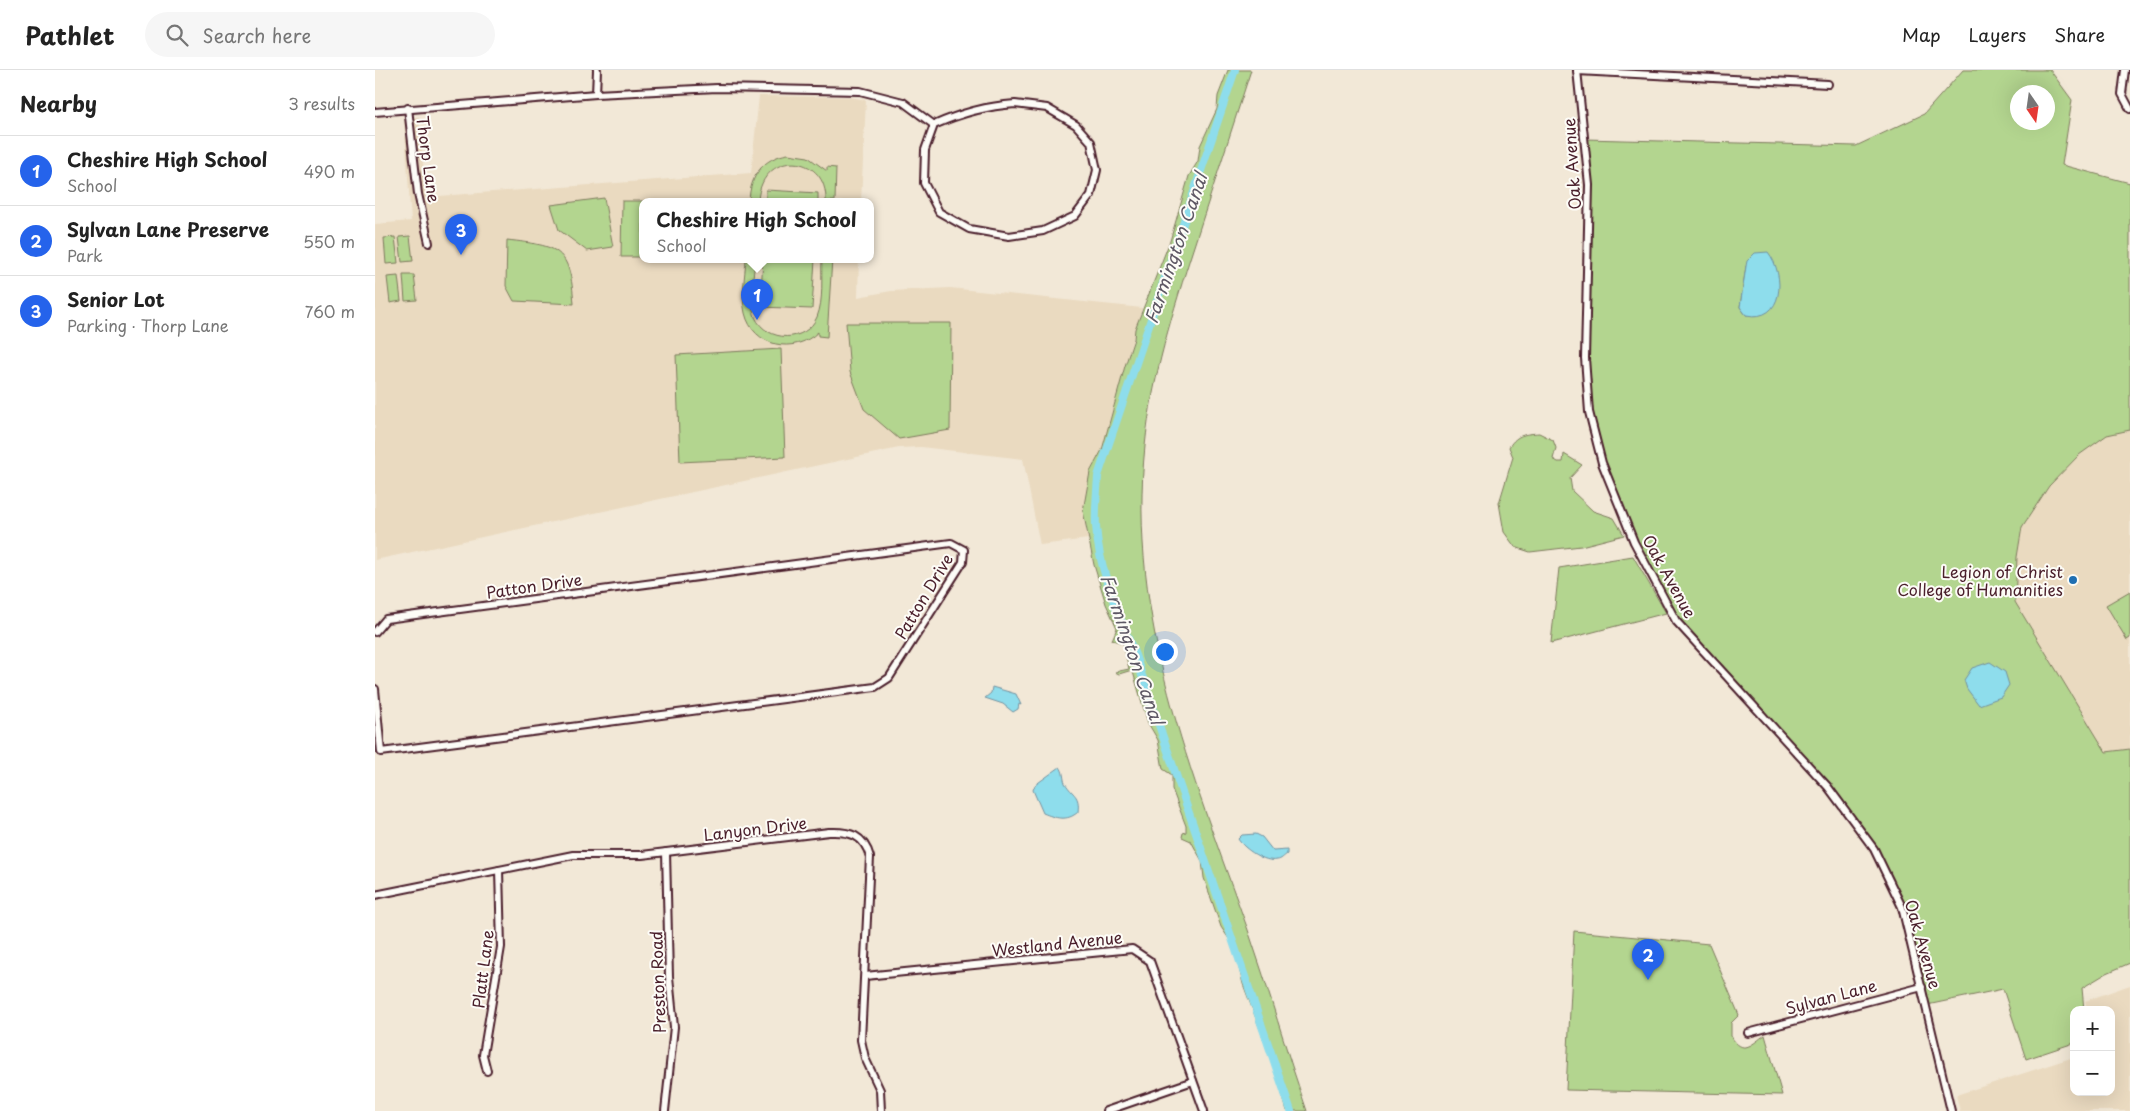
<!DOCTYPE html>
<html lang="en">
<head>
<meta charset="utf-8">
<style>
	:root { --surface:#fff; --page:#f6f6f6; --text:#222; --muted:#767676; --line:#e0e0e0; --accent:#2563eb }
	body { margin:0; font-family:"Playpen Sans",sans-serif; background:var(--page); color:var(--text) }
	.controls { position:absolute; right:15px; bottom:15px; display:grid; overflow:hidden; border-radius:10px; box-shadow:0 5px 20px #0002 }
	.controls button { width:45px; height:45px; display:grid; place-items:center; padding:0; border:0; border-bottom:1px solid var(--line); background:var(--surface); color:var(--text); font:25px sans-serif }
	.compass { position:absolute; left:1635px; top:15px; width:45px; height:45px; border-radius:50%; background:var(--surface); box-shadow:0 5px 20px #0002; rotate:167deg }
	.you { position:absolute; left:789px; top:581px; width:18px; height:18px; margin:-12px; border:4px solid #fff; border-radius:50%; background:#1a73e8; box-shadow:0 0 0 8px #1a73e833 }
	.badge { display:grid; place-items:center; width:32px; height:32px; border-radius:50%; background:var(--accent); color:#fff; font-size:16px; font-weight:700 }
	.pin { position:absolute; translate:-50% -41px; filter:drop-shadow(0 1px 2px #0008) }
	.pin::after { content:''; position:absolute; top:26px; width:18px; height:15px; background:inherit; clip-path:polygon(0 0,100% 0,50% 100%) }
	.popup { position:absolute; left:264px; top:128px; width:235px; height:65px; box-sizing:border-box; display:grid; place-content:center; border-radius:10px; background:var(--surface); filter:drop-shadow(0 1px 4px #0005); font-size:16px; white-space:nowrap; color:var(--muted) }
	.popup b { font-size:19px; color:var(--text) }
	.popup::after { content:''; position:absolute; left:50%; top:100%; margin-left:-10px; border:10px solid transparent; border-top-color:var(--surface) }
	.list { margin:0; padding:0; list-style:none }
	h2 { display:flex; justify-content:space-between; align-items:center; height:65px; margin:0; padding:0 20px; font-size:21px }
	h2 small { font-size:16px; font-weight:400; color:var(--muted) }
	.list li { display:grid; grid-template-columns:32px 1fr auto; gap:15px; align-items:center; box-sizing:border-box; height:70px; padding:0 20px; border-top:1px solid var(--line) }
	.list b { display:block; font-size:19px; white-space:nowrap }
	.list p { margin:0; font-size:16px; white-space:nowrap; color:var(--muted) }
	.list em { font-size:16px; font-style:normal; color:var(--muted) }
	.icon { flex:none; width:28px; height:28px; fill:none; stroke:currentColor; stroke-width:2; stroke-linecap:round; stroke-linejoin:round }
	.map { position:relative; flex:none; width:1755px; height:1041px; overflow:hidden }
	header { display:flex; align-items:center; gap:30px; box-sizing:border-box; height:70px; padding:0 25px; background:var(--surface); border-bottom:1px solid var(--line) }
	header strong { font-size:24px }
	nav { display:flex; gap:28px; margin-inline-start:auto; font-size:18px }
	.search { width:350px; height:45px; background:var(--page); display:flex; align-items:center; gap:12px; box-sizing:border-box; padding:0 18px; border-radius:28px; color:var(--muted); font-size:19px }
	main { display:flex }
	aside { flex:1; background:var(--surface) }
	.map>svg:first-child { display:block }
	.built { fill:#eadac0 }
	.green { fill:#b3d58f; stroke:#7e7a5d; fill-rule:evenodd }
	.water { fill:#8eddec; stroke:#73919f }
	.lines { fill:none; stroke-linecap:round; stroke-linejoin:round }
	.canal { stroke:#8eddec; stroke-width:8 }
	.minor-casing { stroke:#4a1f2b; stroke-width:10 }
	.minor { stroke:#fdfcf7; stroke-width:6 }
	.poi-dot { fill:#1f6fb2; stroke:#fdfcf7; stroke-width:2 }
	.labels { text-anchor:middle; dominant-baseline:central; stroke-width:4; stroke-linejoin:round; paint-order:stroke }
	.street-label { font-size:16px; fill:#4a1f2b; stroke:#fdfcf7 }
	.poi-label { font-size:16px; fill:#4a1f2b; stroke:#fdfcf7; text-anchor:end }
	.water-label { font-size:18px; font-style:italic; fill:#5e5865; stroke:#fdfcf7 }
</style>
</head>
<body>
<header>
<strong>Pathlet</strong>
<div class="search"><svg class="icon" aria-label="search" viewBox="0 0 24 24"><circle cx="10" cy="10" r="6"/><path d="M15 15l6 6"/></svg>Search here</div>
<nav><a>Map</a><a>Layers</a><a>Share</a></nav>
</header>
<main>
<aside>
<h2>Nearby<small>3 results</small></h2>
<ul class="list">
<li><span class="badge">1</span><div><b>Cheshire High School</b><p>School</p></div><em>490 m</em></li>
<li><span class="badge">2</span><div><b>Sylvan Lane Preserve</b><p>Park</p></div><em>550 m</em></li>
<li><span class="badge">3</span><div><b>Senior Lot</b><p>Parking · Thorp Lane</p></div><em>760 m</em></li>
</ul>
</aside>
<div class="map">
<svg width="1755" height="1041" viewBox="0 0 1755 1041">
	<rect width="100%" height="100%" fill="#f2e8d7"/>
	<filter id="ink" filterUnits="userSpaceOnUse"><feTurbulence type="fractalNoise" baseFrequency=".02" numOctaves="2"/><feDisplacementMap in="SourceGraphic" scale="10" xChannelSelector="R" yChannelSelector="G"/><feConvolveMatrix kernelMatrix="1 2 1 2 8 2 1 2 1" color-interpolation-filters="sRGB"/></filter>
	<g filter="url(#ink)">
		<g class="built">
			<polygon points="384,26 475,27 491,30 486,131 268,131 268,189 484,189 483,227 516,221 575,218 767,238 727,380 715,402 708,444 713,469 665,475 648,389 546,377 524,378 0,490 0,154 36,151 29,48 44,47 51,127 376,103"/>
			<polygon points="1755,360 1755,679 1731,682 1640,532 1642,487 1647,457 1674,416 1704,385 1732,365"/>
			<polygon points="1755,915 1755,1041 1585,1041 1581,1025 1699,987 1699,1022 1736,1022 1736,940 1712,940 1710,931"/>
		</g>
		<g class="green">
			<path d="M853 0H876C857 59 838 117 819 176 798 241 777 307 770 376 752 548 816 702 873 860 894 920 911 981 932 1041H912L899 997 868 914 858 875 846 857 829 808 827 791 816 771 807 767 808 763 811 762V756L797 719V705L788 699 783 670 773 653 758 602 757 600 744 604 740 602 754 599 748 573 737 570 742 558 731 534 719 495 708 441 715 402 727 380 750 296 759 269 760 259 795 171 814 106 823 91 825 76 842 39 843 26Z"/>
			<path d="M1588 0H1675L1697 30 1687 95 1755 113V360L1732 365 1704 385 1674 416 1647 457 1642 487 1640 532 1731 682 1755 679V893L1732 903 1707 918 1709 940H1699V973L1651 989 1628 919 1552 935 1527 837 1499 779 1453 717 1301 551 1259 472 1227 393 1214 342 1210 288 1214 115 1209 69 1481 76 1549 44ZM1642 22H1672V52H1642ZM1371 196 1393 240 1386 244 1371 245 1365 237Z"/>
			<path d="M413 84 433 87 452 101V97L461 98 460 131H451C452 82 386 79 383 131H374C375 106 388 88 413 84Z"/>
			<polygon points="391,120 443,123 443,131 391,131"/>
			<polygon points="229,128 238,177 212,181 184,160 176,135"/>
			<polygon points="247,131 268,131 268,187 246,187"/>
			<polygon points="35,166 38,191 27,192 24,167"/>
			<polygon points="20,167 23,193 11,194 9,168"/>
			<path d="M132 170C185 176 195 178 199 234L139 231 131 216Z"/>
			<path d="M371 189H380C379 206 373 230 380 247 392 273 431 273 442 247 449 230 446 207 447 189H457L452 267 443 266V262C419 285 378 277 370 243 366 226 370 206 371 189Z"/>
			<polygon points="388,189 440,189 437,239 385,237"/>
			<polygon points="28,205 39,205 42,230 30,231"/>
			<polygon points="23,206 26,231 15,233 12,207"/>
			<polygon points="471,253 576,253 575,360 524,369 489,339 475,302"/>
			<polygon points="406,279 410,387 305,392 301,285"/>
			<path d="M1164 363 1178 370 1181 378 1178 389 1183 392H1188L1189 384 1207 395 1195 408 1197 421 1218 441 1239 448 1249 465 1206 476 1155 482 1140 477 1129 462 1124 433 1138 387 1134 377C1142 364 1151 364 1164 363Z"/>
			<polygon points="1258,486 1291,543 1176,573 1184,498"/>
			<polygon points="1755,521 1755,568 1752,570 1731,535"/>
			<path d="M1199 861 1334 874 1364 945 1356 953V966C1368 987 1378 973 1390 965L1407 1025 1191 1020Z"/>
		</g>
		<g class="water">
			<path d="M1393 182C1411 205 1409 253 1371 245L1365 237 1371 196 1372 191 1380 183Z"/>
			<polygon points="1615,592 1630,602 1634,615 1626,627 1604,635 1592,619 1589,610 1597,598"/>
			<polygon points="617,617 641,624 646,635 644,634 643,639 638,642 628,634 610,628 616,623"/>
			<path d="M685 697C689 702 688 708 690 713 698 726 705 724 703 742 692 752 680 748 668 743L658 720 660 715Z"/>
			<path d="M881 764 887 767 898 781 912 780V784C909 786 906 790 902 790 890 793 869 779 863 769L867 765Z"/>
		</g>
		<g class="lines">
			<path class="canal" d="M860 0 723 406C722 423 720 440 721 456 724 501 743 543 760 585L916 1041"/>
			<g class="minor-casing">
				<g id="minor">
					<polyline points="1202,0 1214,115 1210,288 1214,342 1227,393 1259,472 1301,551 1453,717 1499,779 1527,837 1576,1041"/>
					<polyline points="1750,0 1747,24 1755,39"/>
					<polyline points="1202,1 1453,14"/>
					<polyline points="221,24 222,0"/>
					<path d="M640 34 672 38 701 55 716 72 722 100 716 125 700 146 668 161 634 166 594 159 564 142 549 113 550 80 559 55C586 43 611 36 640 34Z"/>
					<polyline points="33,38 43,124 54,173"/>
					<polyline points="0,42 221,24 342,18 485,21 528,32 559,55"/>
					<polyline points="0,562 11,549 576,473 589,480 588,492 514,608 500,617 6,682 0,619"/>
					<path d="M0 825 198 785H267L454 762C475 761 489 765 495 787L486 970 490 988 505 1020 506 1041"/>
					<polyline points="490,906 757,879 775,891 829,1041"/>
					<polyline points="1373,963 1547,917"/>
					<polyline points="112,1001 108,985 126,877 124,800"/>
					<polyline points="290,1041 299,957 294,907 291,782"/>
					<polyline points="731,1041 818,1011"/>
				</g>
			</g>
			<use href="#minor" class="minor"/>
		</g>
	</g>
	<circle class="poi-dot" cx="1698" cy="510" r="5"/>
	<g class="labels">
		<g class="street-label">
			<text transform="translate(54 89) rotate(82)">Thorp Lane</text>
			<text transform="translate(1196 94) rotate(-94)">Oak Avenue</text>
			<text transform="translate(1295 506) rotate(61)">Oak Avenue</text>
			<text transform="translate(159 515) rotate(-8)">Patton Drive</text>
			<text transform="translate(548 526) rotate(-59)">Patton Drive</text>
			<text transform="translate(380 758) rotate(-7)">Lanyon Drive</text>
			<text transform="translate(682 873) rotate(-6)">Westland Avenue</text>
			<text transform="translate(1549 874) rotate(74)">Oak Avenue</text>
			<text transform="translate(107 899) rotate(-83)">Platt Lane</text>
			<text transform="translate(282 912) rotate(-92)">Preston Road</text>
			<text transform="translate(1456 926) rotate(-15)">Sylvan Lane</text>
		</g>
		<g class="poi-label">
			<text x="1688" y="501">Legion of Christ<tspan x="1688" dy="18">College of Humanities</tspan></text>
		</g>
		<g class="water-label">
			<text transform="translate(800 178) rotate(-71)">Farmington Canal</text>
			<text transform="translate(758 579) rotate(71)">Farmington Canal</text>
		</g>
	</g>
</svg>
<div class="controls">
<button>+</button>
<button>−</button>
</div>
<svg class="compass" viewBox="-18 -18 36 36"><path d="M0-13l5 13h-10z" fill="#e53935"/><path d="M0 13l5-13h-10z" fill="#767676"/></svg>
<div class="you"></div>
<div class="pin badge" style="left:382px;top:250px">1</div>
<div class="popup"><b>Cheshire High School</b>School</div>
<div class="pin badge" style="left:1273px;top:910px">2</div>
<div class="pin badge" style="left:86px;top:185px">3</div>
</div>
</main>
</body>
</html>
